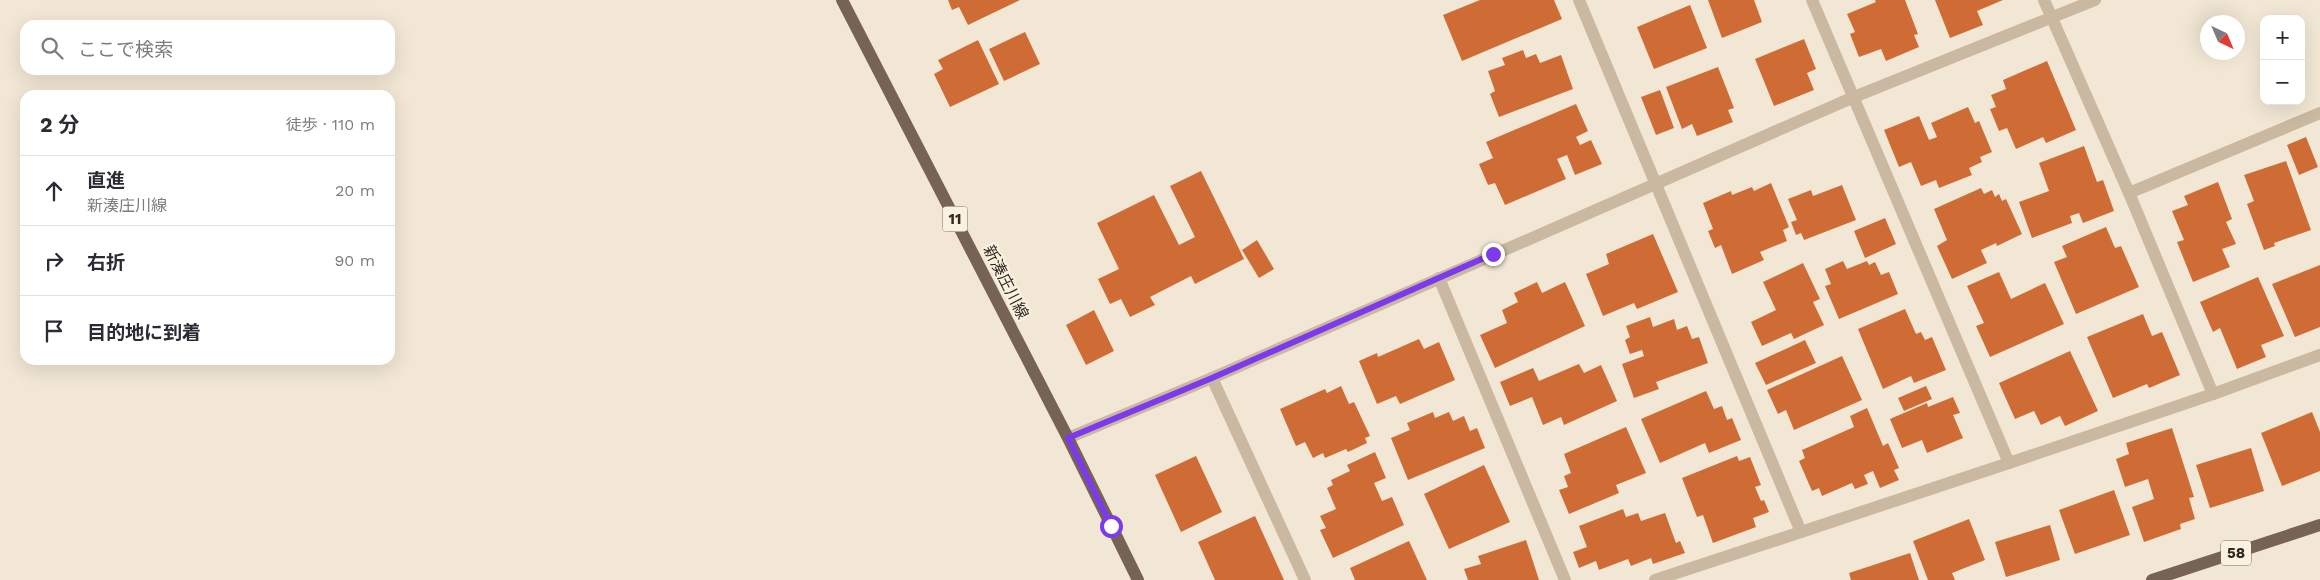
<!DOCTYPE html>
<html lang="ja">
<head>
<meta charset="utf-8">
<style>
	:root { --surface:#fff; --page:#f7f7f7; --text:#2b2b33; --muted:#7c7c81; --line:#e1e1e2 }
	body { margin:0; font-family:"Work Sans","Noto Sans JP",sans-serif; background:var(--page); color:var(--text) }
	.controls { position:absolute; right:15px; top:15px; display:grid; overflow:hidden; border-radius:10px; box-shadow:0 5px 20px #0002 }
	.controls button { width:45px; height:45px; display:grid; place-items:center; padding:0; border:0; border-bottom:1px solid var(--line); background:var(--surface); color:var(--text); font:25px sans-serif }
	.compass { position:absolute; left:2200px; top:15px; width:45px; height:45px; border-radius:50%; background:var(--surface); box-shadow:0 5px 20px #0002; rotate:136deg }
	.stop { position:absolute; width:15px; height:15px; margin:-11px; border:4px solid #7c3aed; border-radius:50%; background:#fff }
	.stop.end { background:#7c3aed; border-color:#fff; box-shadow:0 1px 5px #0008 }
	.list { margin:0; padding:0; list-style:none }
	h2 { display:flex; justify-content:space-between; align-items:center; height:65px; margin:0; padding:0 20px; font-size:21px }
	h2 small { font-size:16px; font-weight:400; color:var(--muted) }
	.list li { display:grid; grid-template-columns:32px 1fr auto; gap:15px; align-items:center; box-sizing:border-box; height:70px; padding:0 20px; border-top:1px solid var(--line) }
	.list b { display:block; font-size:19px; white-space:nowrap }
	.list p { margin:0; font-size:16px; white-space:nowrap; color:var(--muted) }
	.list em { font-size:16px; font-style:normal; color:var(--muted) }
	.icon { flex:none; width:28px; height:28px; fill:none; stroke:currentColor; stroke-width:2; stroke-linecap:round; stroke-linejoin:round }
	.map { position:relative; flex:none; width:2320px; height:580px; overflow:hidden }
	.search { position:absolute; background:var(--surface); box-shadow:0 5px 20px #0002; left:20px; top:20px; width:375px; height:55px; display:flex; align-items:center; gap:12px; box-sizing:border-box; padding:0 18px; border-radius:15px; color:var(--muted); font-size:19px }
	.panel { position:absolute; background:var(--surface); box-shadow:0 5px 20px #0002; left:20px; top:90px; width:375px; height:275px; border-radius:15px }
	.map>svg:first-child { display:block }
	.building { fill:#cf6c35 }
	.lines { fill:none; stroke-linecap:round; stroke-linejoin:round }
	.minor { stroke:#cab8a0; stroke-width:12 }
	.major { stroke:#776353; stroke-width:12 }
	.route { stroke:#7c3aed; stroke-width:6 }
	.labels { text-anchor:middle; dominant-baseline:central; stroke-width:4.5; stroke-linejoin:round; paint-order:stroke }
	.shield { fill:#faf1e0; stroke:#6f665c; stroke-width:1 }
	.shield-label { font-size:15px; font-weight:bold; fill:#332a23 }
	.street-label { font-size:16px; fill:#332a23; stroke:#faf1e0 }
</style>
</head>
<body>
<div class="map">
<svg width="2320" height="580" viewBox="0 0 2320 580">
	<rect width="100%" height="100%" fill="#f2e7d4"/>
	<g class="building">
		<polygon points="948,0 1020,0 968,25 959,7 952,10"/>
		<polygon points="1480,0 1554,0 1562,19 1462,61 1443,15"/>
		<polygon points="1708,0 1754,0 1762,22 1722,38"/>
		<polygon points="1875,0 1905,0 1918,34 1914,35 1919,47 1886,61 1881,49 1859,57 1850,34 1855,32 1847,14 1876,2"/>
		<polygon points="1935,0 2003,0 1977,11 1983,25 1950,38"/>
		<polygon points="1690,5 1707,48 1654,69 1637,27"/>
		<polygon points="1025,32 1040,64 1004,81 989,49"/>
		<polygon points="1804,39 1816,69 1807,73 1814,90 1774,106 1755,59"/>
		<polygon points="978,40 999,84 950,107 934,74 943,69 938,60"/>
		<polygon points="1523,50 1526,58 1536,54 1540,63 1561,55 1573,89 1499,117 1490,94 1495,91 1488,71 1505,65 1502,58"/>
		<polygon points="2047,61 2076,130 2046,143 2043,137 2016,149 2007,128 1999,131 1990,109 1996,107 1991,95 2006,89 2003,80"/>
		<polygon points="1718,67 1734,108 1728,110 1733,122 1697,136 1692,124 1682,129 1666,87"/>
		<polygon points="1660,90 1674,128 1656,135 1641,97"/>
		<polygon points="1576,104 1588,131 1576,137 1580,145 1591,140 1602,164 1575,175 1567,155 1557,159 1566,179 1505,205 1495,183 1488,185 1479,164 1493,158 1486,142"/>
		<polygon points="1968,107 1975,123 1979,121 1992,152 1980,157 1982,162 1969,168 1972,175 1939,188 1936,180 1921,186 1911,162 1899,167 1884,130 1919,116 1929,140 1937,137 1931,123"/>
		<polygon points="2306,137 2318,167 2299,175 2287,145"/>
		<polygon points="2084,146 2097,182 2103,180 2114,211 2083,223 2079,213 2070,216 2072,223 2032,238 2019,202 2049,191 2039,163"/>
		<polygon points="2286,161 2311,230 2274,243 2275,246 2264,250 2247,204 2254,201 2244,175"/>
		<polygon points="1201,171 1244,259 1195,284 1191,276 1150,297 1155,305 1130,317 1121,299 1110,304 1098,279 1119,269 1097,223 1154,195 1179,245 1195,237 1170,186"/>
		<polygon points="2218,182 2232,219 2226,222 2236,244 2222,249 2230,267 2193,282 2177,242 2184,240 2172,211 2188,205 2184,196"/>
		<polygon points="1771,183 1789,227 1783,230 1787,241 1760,252 1764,260 1732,274 1721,245 1715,248 1708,231 1713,229 1703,203 1731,191 1732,195 1752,187 1754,191"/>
		<polygon points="1842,185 1856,220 1804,240 1801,233 1796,235 1791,222 1797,220 1788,199 1811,190 1813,196"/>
		<polygon points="1981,188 1984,194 1992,190 1995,197 1999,194 2002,201 2006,199 2022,234 1997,246 1996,243 1981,250 1987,263 1952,279 1937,246 1947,240 1934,209"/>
		<polygon points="1885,218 1896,244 1865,258 1854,231"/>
		<polygon points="2106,227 2115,248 2121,246 2139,287 2076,314 2054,262 2067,257 2062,246"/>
		<polygon points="1653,234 1678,292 1637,309 1634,303 1603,316 1586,274 1609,264 1606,254"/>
		<polygon points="1257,240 1274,269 1259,278 1242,250"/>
		<polygon points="1843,261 1847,269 1867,261 1869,265 1875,262 1881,275 1889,272 1898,294 1839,319 1825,286 1831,284 1825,269"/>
		<polygon points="1803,263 1820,299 1813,302 1824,325 1794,339 1791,333 1762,346 1751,322 1776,310 1763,282"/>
		<polygon points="2320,265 2320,327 2295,337 2272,284"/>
		<polygon points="1999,272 2011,299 2045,283 2064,324 1990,357 1976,326 1984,323 1967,286"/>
		<polygon points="2258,277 2284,336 2261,345 2266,357 2237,369 2220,328 2213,332 2200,302"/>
		<polygon points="1537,282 1542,293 1565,282 1585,326 1495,368 1480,335 1507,323 1502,310 1518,302 1514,293"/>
		<polygon points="1905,309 1916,334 1921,332 1925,340 1932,337 1946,370 1914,383 1911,376 1883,389 1858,329"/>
		<polygon points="1094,310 1114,351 1086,365 1066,325"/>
		<polygon points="2143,314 2152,336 2162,332 2180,375 2149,388 2147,384 2113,398 2087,337"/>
		<polygon points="1650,317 1653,327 1674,319 1677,330 1687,326 1692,339 1699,337 1708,363 1656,382 1659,389 1634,398 1622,364 1644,356 1642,350 1630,354 1625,340 1630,337 1626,326"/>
		<polygon points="1419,339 1424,349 1439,342 1455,380 1400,404 1396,396 1377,404 1359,361 1377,353 1378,357"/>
		<polygon points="1805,340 1816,363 1766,385 1755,363"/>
		<polygon points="2070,351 2098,411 2065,426 2060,416 2041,425 2034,411 2015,419 1999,383"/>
		<polygon points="1842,356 1862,400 1794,430 1786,410 1778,414 1767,390"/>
		<polygon points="1579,364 1584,373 1601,365 1617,401 1564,425 1561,417 1543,425 1532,397 1510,406 1500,382 1533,368 1539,381"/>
		<polygon points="1341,386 1349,404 1354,402 1370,436 1365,438 1367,443 1348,452 1346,449 1325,458 1323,453 1313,458 1305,442 1296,446 1280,409 1325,389 1327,393"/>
		<polygon points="1926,386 1932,399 1904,411 1898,398"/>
		<polygon points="1706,391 1714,409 1722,406 1727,420 1732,418 1741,440 1709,453 1705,443 1660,463 1641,419"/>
		<polygon points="1953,397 1960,413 1953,415 1963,438 1927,453 1922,440 1902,448 1890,419 1927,403 1928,407"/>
		<polygon points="1867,408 1883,446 1888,443 1899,468 1894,470 1899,480 1880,488 1873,471 1864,475 1868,484 1855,489 1852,483 1822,496 1819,488 1812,491 1799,461 1805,458 1802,450 1854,427 1850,416"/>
		<polygon points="1433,412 1435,418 1449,412 1453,421 1464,416 1470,431 1477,428 1485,448 1408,480 1391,438 1410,430 1407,423"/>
		<polygon points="2312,412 2320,432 2320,471 2282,486 2261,433"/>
		<polygon points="1626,427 1646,473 1616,485 1619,493 1569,514 1559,490 1568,487 1564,476 1571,473 1564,454"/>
		<polygon points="2172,428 2194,497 2189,498 2195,519 2180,524 2181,529 2144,542 2132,507 2154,499 2148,479 2125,487 2116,459 2129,454 2126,443"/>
		<polygon points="2251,448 2264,491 2210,508 2196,465"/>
		<polygon points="1375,452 1386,478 1374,483 1382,501 1392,497 1404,525 1333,558 1320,530 1326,528 1320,516 1336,509 1327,488 1333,485 1331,480 1350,471 1347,465"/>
		<polygon points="1196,456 1222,512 1181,532 1155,475"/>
		<polygon points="1737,456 1739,461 1750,457 1761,485 1755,487 1761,501 1764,500 1769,512 1753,518 1756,527 1713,543 1703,515 1697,517 1682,478"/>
		<polygon points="1484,465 1510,522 1449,549 1424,494"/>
		<polygon points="2114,490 2130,535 2075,554 2059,510"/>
		<polygon points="1623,509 1626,517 1638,513 1641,521 1665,513 1676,543 1680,541 1685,553 1653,564 1651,558 1631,566 1628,559 1599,570 1596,561 1579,568 1573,552 1587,547 1579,526"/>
		<polygon points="1255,516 1284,580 1215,580 1198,542"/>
		<polygon points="1969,519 1985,560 1952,573 1955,580 1928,580 1913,541"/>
		<polygon points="2050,525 2060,560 2006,577 1995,542"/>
		<polygon points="1526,540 1539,580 1468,580 1464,569 1481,564 1478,556"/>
		<polygon points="1409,541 1427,580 1355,580 1350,568"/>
		<polygon points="1910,553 1919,580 1851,580 1849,573"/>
	</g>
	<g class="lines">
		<g class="minor">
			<polyline points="1579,0 1801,532 2009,463"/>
			<polyline points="1812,0 2009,463 2213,394"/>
			<polyline points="2044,0 2129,193"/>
			<polyline points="2320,113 2129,193 2213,394 2320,355"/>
			<polyline points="1439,278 1565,580"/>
			<polyline points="1212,378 1305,580"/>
			<polyline points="1068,438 1212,378 1854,97 2095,0"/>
			<polyline points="1655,580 1801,532"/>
		</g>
		<g class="major">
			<polyline points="842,0 1068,438 1138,580"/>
			<polyline points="2152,580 2320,525"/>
		</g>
	</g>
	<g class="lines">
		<polyline class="route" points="1111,526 1068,438 1212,378 1493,254"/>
	</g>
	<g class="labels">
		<g class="shield">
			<rect x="942.5" y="206.5" width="25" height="25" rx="4"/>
			<rect x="2221" y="540.5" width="30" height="25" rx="4"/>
		</g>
		<g class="shield-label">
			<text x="955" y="219">11</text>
			<text x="2236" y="553">58</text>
		</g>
		<g class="street-label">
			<text transform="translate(1006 282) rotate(63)">新湊庄川線</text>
		</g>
	</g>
</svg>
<div class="controls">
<button>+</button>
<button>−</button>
</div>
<svg class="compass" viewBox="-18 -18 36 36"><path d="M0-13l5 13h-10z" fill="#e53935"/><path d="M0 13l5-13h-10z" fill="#7c7c81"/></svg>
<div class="stop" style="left:1111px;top:526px"></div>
<div class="stop end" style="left:1493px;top:254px"></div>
<div class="search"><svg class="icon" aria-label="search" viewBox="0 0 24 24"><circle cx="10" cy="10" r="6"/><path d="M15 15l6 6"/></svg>ここで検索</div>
<section class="panel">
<h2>2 分<small>徒歩 · 110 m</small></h2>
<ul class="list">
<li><svg class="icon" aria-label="ahead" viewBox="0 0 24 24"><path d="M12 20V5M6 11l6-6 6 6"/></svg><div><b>直進</b><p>新湊庄川線</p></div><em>20 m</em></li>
<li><svg class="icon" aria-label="right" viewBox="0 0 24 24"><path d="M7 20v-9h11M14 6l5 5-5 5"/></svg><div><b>右折</b></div><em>90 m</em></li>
<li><svg class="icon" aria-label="arrive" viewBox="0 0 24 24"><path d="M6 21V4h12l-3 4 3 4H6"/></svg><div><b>目的地に到着</b></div></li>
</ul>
</section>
</div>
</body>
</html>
